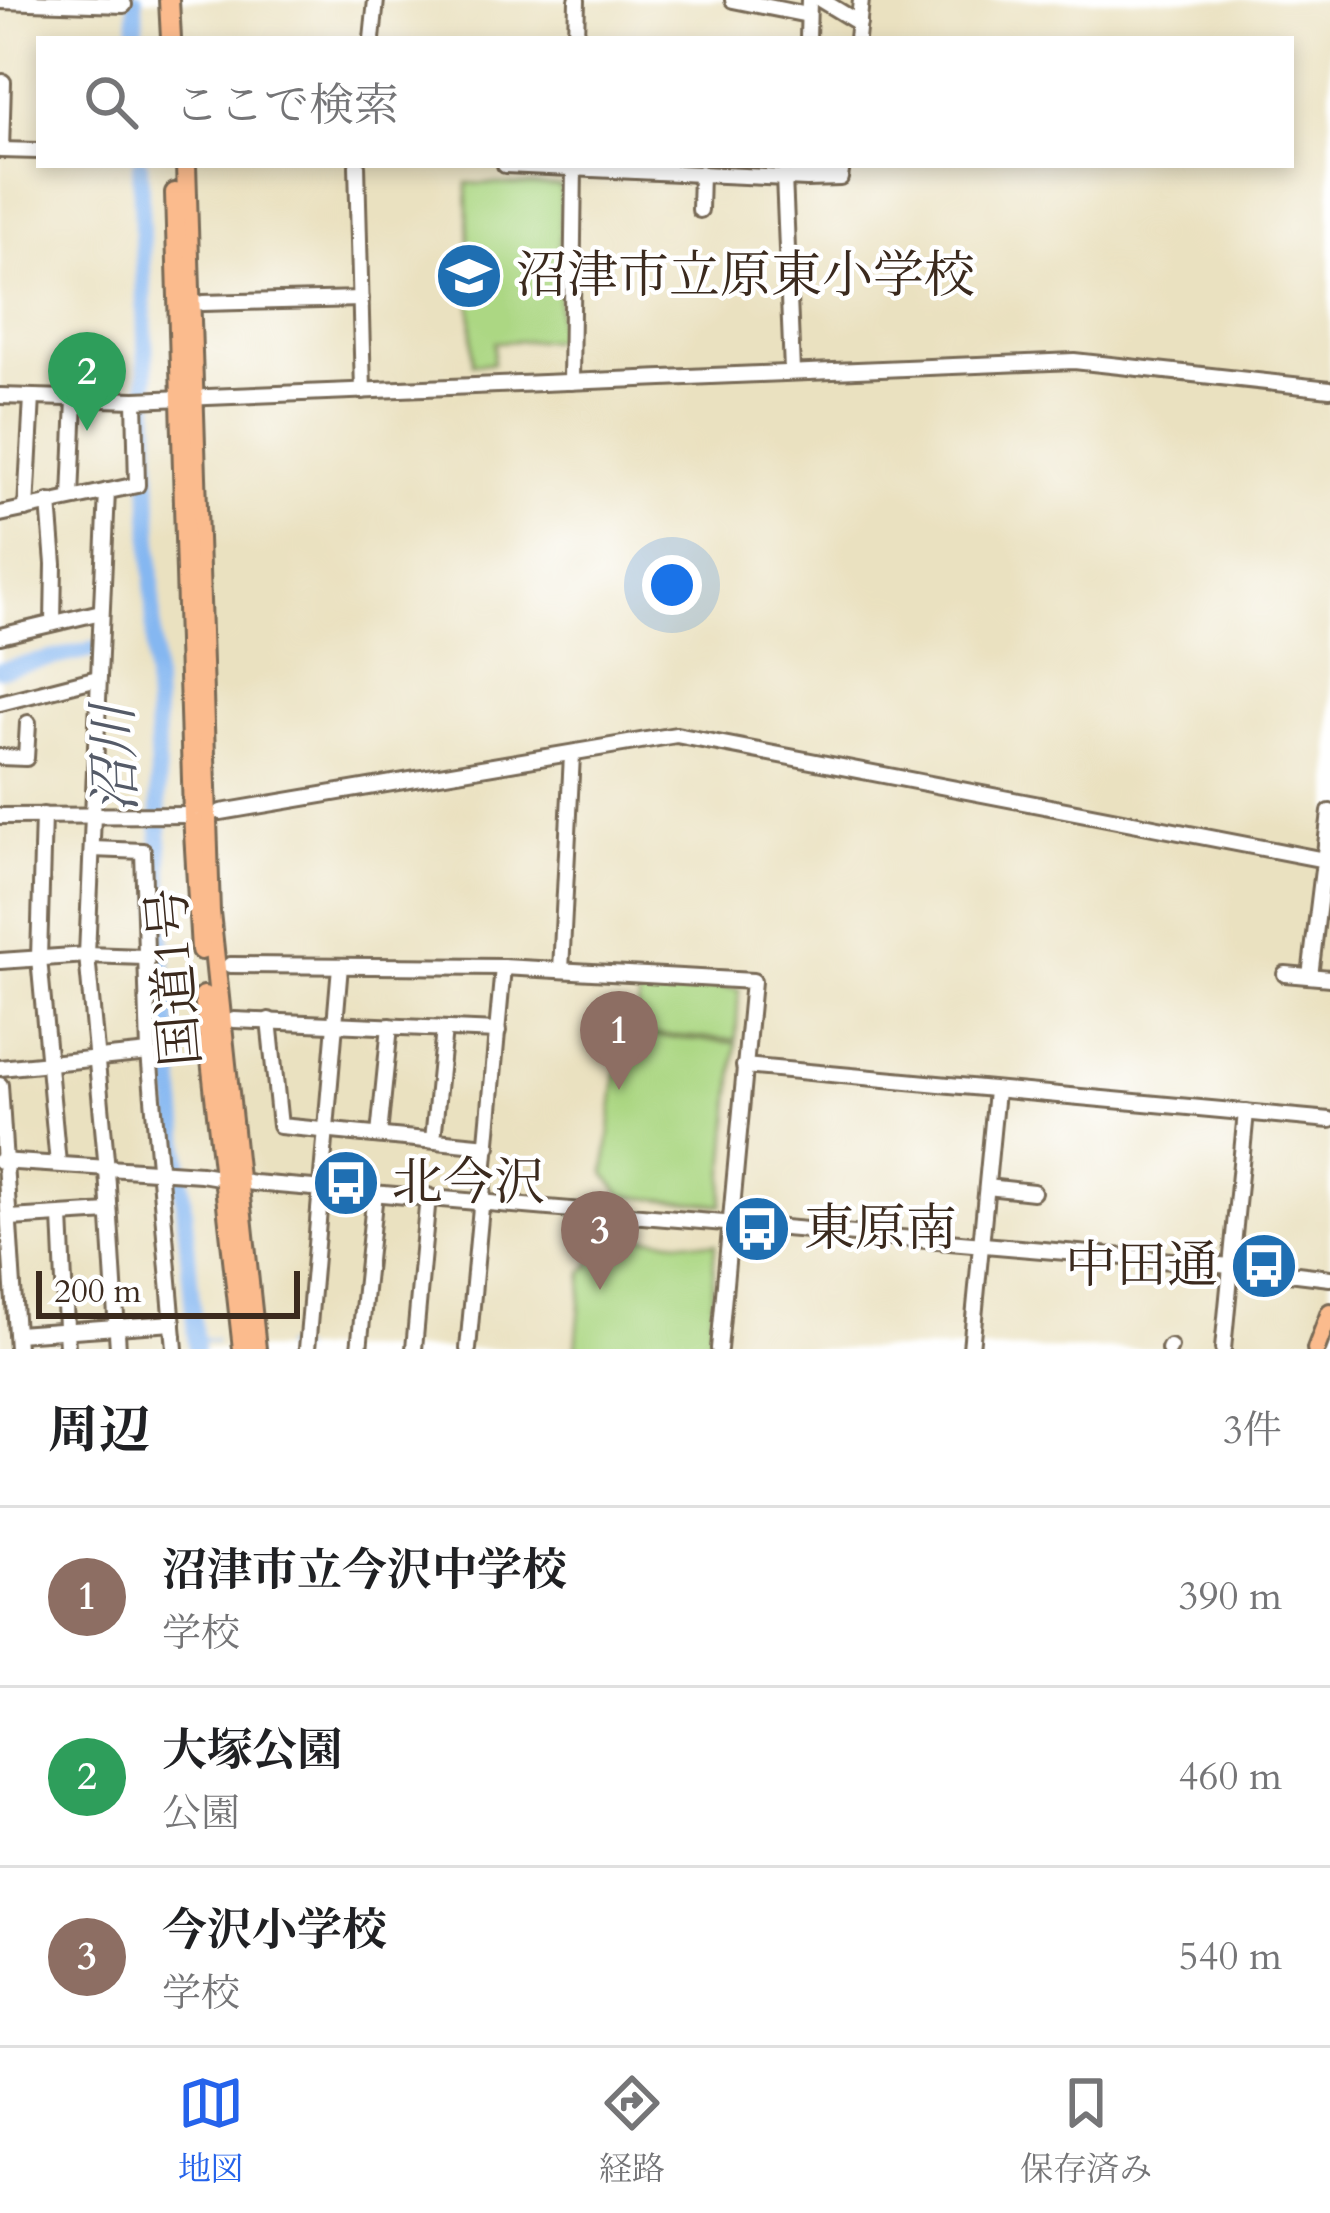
<!DOCTYPE html>
<html lang="ja">
<head>
<meta charset="utf-8">
<style>
	:root { --surface:#fff; --page:#f2f2f2; --text:#202124; --muted:#757577; --line:#e0e0e0; --accent:#2563eb }
	body { margin:0; font-family:Cardo,"Noto Serif JP",serif; background:var(--page); color:var(--text) }
	.scale { position:absolute; left:36px; bottom:30px; width:264px; box-sizing:border-box; padding-left:12px; border:6px solid #3b2a1e; border-top:0; font-size:33px; line-height:42px; white-space:nowrap; color:#3b2a1e; -webkit-text-stroke:9px #fff; paint-order:stroke }
	.you { position:absolute; left:672px; top:585px; width:42px; height:42px; margin:-30px; border:9px solid #fff; border-radius:50%; background:#1a73e8; box-shadow:0 0 0 18px #1a73e833 }
	.badge { display:grid; place-items:center; width:78px; height:78px; border-radius:50%; background:var(--accent); color:#fff; font-size:39px; font-weight:700 }
	.pin { position:absolute; translate:-50% -99px; filter:drop-shadow(0 3px 6px #0008) }
	.pin::after { content:''; position:absolute; top:63px; width:42px; height:36px; background:inherit; clip-path:polygon(0 0,100% 0,50% 100%) }
	.list { margin:0; padding:0; list-style:none }
	h2 { display:flex; justify-content:space-between; align-items:center; height:156px; margin:0; padding:0 48px; font-size:51px }
	h2 small { font-size:39px; font-weight:400; color:var(--muted) }
	.list li { display:grid; grid-template-columns:78px 1fr auto; gap:36px; align-items:center; box-sizing:border-box; height:180px; padding:0 48px; border-top:3px solid var(--line) }
	.list b { display:block; font-size:45px; white-space:nowrap }
	.list p { margin:0; font-size:39px; white-space:nowrap; color:var(--muted) }
	.list em { font-size:39px; font-style:normal; color:var(--muted) }
	.icon { flex:none; width:66px; height:66px; fill:none; stroke:currentColor; stroke-width:2; stroke-linecap:round; stroke-linejoin:round }
	.map { position:relative; flex:none; width:1330px; height:1349px; overflow:hidden }
	.search { position:absolute; background:var(--surface); box-shadow:0 6px 18px #0003; left:36px; right:36px; top:36px; height:132px; display:flex; align-items:center; gap:30px; box-sizing:border-box; padding:0 42px; border-radius:0px; color:var(--muted); font-size:45px }
	.sheet { height:696px; background:var(--surface) }
	nav { display:flex; justify-content:space-around; align-items:center; box-sizing:border-box; height:168px; border-top:3px solid var(--line); background:var(--surface); font-size:33px; color:var(--muted) }
	nav a { display:grid; justify-items:center; gap:6px }
	nav .on { color:var(--accent) }
	.map>svg:first-child { display:block }
	.green { fill:#acd783; stroke:#748050; stroke-width:3 }
	.lines { fill:none; stroke-linecap:round; stroke-linejoin:round }
	.stream { stroke:#85b7f1; stroke-width:3 }
	.river { stroke:#85b7f1; stroke-width:16 }
	.minor-casing { stroke:#786a57; stroke-width:20 }
	.major-casing { stroke:#786a57; stroke-width:22 }
	.highway-casing { stroke:#786a57; stroke-width:24 }
	.minor { stroke:#fff; stroke-width:14 }
	.major { stroke:#fbbb8d; stroke-width:16 }
	.highway { stroke:#fbbb8d; stroke-width:18 }
	.labels { text-anchor:middle; dominant-baseline:central; stroke-width:9; stroke-linejoin:round; paint-order:stroke }
	.poi-label { font-size:51px; fill:#3b2a1e; stroke:#fff; text-anchor:start }
	.street-label { font-size:51px; fill:#3b2a1e; stroke:#fff }
	.water-label { font-size:54px; font-style:italic; fill:#555b68; stroke:#fff }
</style>
</head>
<body>
<div class="map">
<svg width="1330" height="1349" viewBox="0 0 1330 1349">
	<rect width="100%" height="100%" fill="#fff"/>
	<filter id="ink" filterUnits="userSpaceOnUse"><feTurbulence type="fractalNoise" baseFrequency=".00833" numOctaves="2"/><feDisplacementMap in="SourceGraphic" scale="24" xChannelSelector="R" yChannelSelector="G"/><feConvolveMatrix kernelMatrix="1 2 1 2 8 2 1 2 1" color-interpolation-filters="sRGB"/></filter>
	<filter id="wash" filterUnits="userSpaceOnUse"><feTurbulence type="fractalNoise" baseFrequency=".004" numOctaves="4" result="noise"/><feDisplacementMap in="SourceGraphic" scale="48" xChannelSelector="R" yChannelSelector="G"/><feGaussianBlur stdDeviation="2.7" result="paint"/><feColorMatrix in="noise" values="0 0 0 0 0 0 0 0 0 0 0 0 0 0 0 0 0 1.4 0 .05"/><feComposite in="paint" operator="in"/></filter>
	<g filter="url(#wash)">
		<rect width="100%" height="100%" fill="#eae1c0"/>
		<g class="green">
			<polygon points="467,183 561,186 558,340 495,342 493,363 473,364"/>
			<polygon points="640,982 739,989 736,1040 636,1033"/>
			<polygon points="621,1034 736,1043 722,1205 622,1196 605,1173"/>
			<polygon points="593,1233 715,1244 709,1349 576,1349 583,1272 591,1264"/>
		</g>
		<g class="lines">
			<g class="stream">
				<polyline points="195,1339 215,1341"/>
				<polyline points="282,1347 300,1349"/>
			</g>
			<g class="river">
				<polyline points="135,0 136,39"/>
				<polyline points="140,165 163,957 196,1349"/>
				<polyline points="0,670 94,649"/>
			</g>
		</g>
	</g>
	<g filter="url(#ink)">
		<g class="lines">
			<g class="minor-casing">
				<g id="minor">
					<polyline points="733,0 808,15"/>
					<polyline points="821,0 859,23"/>
					<polyline points="0,1 124,5"/>
					<polyline points="372,39 376,0"/>
					<polyline points="576,39 577,0"/>
					<polyline points="808,39 809,0"/>
					<polyline points="857,39 861,0"/>
					<polyline points="0,150 39,151"/>
					<polyline points="1,150 3,82"/>
					<polyline points="357,165 363,391"/>
					<polyline points="505,165 807,179 840,178 842,165"/>
					<polyline points="784,176 792,371"/>
					<polyline points="700,210 701,173"/>
					<polyline points="203,303 361,299"/>
					<polyline points="571,382 574,165"/>
					<polyline points="0,396 135,400 1074,361 1330,389"/>
					<polyline points="107,491 87,955 107,1170 118,1349"/>
					<polyline points="71,498 75,399"/>
					<polyline points="49,502 54,564 53,623"/>
					<polyline points="26,509 32,397"/>
					<polyline points="0,514 137,485 135,400"/>
					<polyline points="0,636 101,612"/>
					<polyline points="0,703 98,678"/>
					<polyline points="0,757 26,758 28,723"/>
					<polyline points="221,812 676,735 1330,861"/>
					<polyline points="43,815 39,958 58,1164"/>
					<polyline points="0,816 193,815"/>
					<polyline points="92,849 143,851 149,1053 175,1349"/>
					<polyline points="0,961 87,955 144,957"/>
					<polyline points="230,965 503,967 753,981 719,1349"/>
					<polyline points="561,970 572,755"/>
					<polyline points="1285,974 1330,978"/>
					<polyline points="1310,976 1330,812"/>
					<polyline points="234,1020 498,1031"/>
					<polyline points="269,1020 280,1126 488,1146"/>
					<polyline points="744,1066 1330,1120"/>
					<polyline points="0,1068 149,1053"/>
					<polyline points="0,1085 17,1349"/>
					<polyline points="379,1135 390,1026"/>
					<polyline points="433,1140 444,1029"/>
					<polyline points="0,1161 201,1174 254,1183 1231,1266 1330,1278"/>
					<polyline points="987,1187 1033,1192"/>
					<polyline points="61,1216 67,1349"/>
					<polyline points="10,1218 109,1212"/>
					<polyline points="17,1334 173,1323"/>
					<polyline points="307,1349 340,966"/>
					<polyline points="359,1349 375,1192"/>
					<polyline points="414,1349 428,1196"/>
					<polyline points="468,1349 503,967"/>
					<polyline points="971,1349 996,1091"/>
					<polyline points="1169,1349 1170,1347"/>
					<polyline points="1223,1349 1246,1112"/>
				</g>
			</g>
			<g class="major-casing">
				<polyline id="major" points="1316,1349 1330,1312"/>
			</g>
			<g class="highway-casing">
				<g id="highway">
					<polyline points="169,0 171,39"/>
					<polyline points="186,165 210,912 256,1349"/>
					<polyline points="175,193 193,815 201,950"/>
					<polyline points="204,996 243,1349"/>
				</g>
			</g>
			<use href="#minor" class="minor"/>
			<use href="#major" class="major"/>
			<use href="#highway" class="highway"/>
		</g>
	</g>
	<defs>
		<g id="school-disc" transform="scale(3.45)"><circle r="9.5" fill="#1f6fb2" stroke="#fff"/><path d="M0-5L7-2L0 1L-7-2ZM-4 1L0 2.5L4 1V4Q0 6-4 4Z" fill="#fff"/></g>
		<g id="bus-disc" transform="scale(3.45)"><circle r="9.5" fill="#1f6fb2" stroke="#fff"/><path d="M-5-6H5V4H4V6H2V4H-2V6H-4V4H-5ZM-3.5-4V0h7V-4ZM-3.5 1.2v1.5H-2V1.2ZM2 1.2v1.5H3.5V1.2Z" fill="#fff"/></g>
	</defs>
	<g fill-rule="evenodd">
		<use href="#school-disc" x="469" y="276"/>
		<use href="#bus-disc" x="346" y="1183"/>
		<use href="#bus-disc" x="757" y="1229"/>
		<use href="#bus-disc" x="1264" y="1266"/>
	</g>
	<g class="labels">
		<g class="poi-label">
			<text x="516" y="276">沼津市立原東小学校</text>
			<text x="392" y="1183">北今沢</text>
			<text x="804" y="1229">東原南</text>
			<text x="1218" y="1266" text-anchor="end">中田通</text>
		</g>
		<g class="street-label">
			<text transform="translate(175 977) rotate(-95)">国道1号</text>
		</g>
		<g class="water-label">
			<text transform="translate(116 759) rotate(-92)">沼川</text>
		</g>
	</g>
</svg>
<div class="scale">200 m</div>
<div class="you"></div>
<div class="pin badge" style="left:619px;top:1090px;background:#8d6e63">1</div>
<div class="pin badge" style="left:87px;top:431px;background:#2e9e5b">2</div>
<div class="pin badge" style="left:600px;top:1290px;background:#8d6e63">3</div>
<div class="search"><svg class="icon" aria-label="search" viewBox="0 0 24 24"><circle cx="10" cy="10" r="6"/><path d="M15 15l6 6"/></svg>ここで検索</div>
</div>
<section class="sheet">
<h2>周辺<small>3件</small></h2>
<ul class="list">
<li><span class="badge" style="background:#8d6e63">1</span><div><b>沼津市立今沢中学校</b><p>学校</p></div><em>390 m</em></li>
<li><span class="badge" style="background:#2e9e5b">2</span><div><b>大塚公園</b><p>公園</p></div><em>460 m</em></li>
<li><span class="badge" style="background:#8d6e63">3</span><div><b>今沢小学校</b><p>学校</p></div><em>540 m</em></li>
</ul>
</section>
<nav>
<a class="on"><svg class="icon" aria-label="map" viewBox="0 0 24 24"><path d="M3 6l6-2 6 2 6-2v14l-6 2-6-2-6 2zM9 4v14M15 6v14"/></svg>地図</a>
<a><svg class="icon" aria-label="directions" viewBox="0 0 24 24"><path d="M12 3l9 9-9 9-9-9zM9 14v-3h6M13 9l2 2-2 2"/></svg>経路</a>
<a><svg class="icon" aria-label="saved" viewBox="0 0 24 24"><path d="M7 4h10v16l-5-4-5 4z"/></svg>保存済み</a>
</nav>
</body>
</html>
